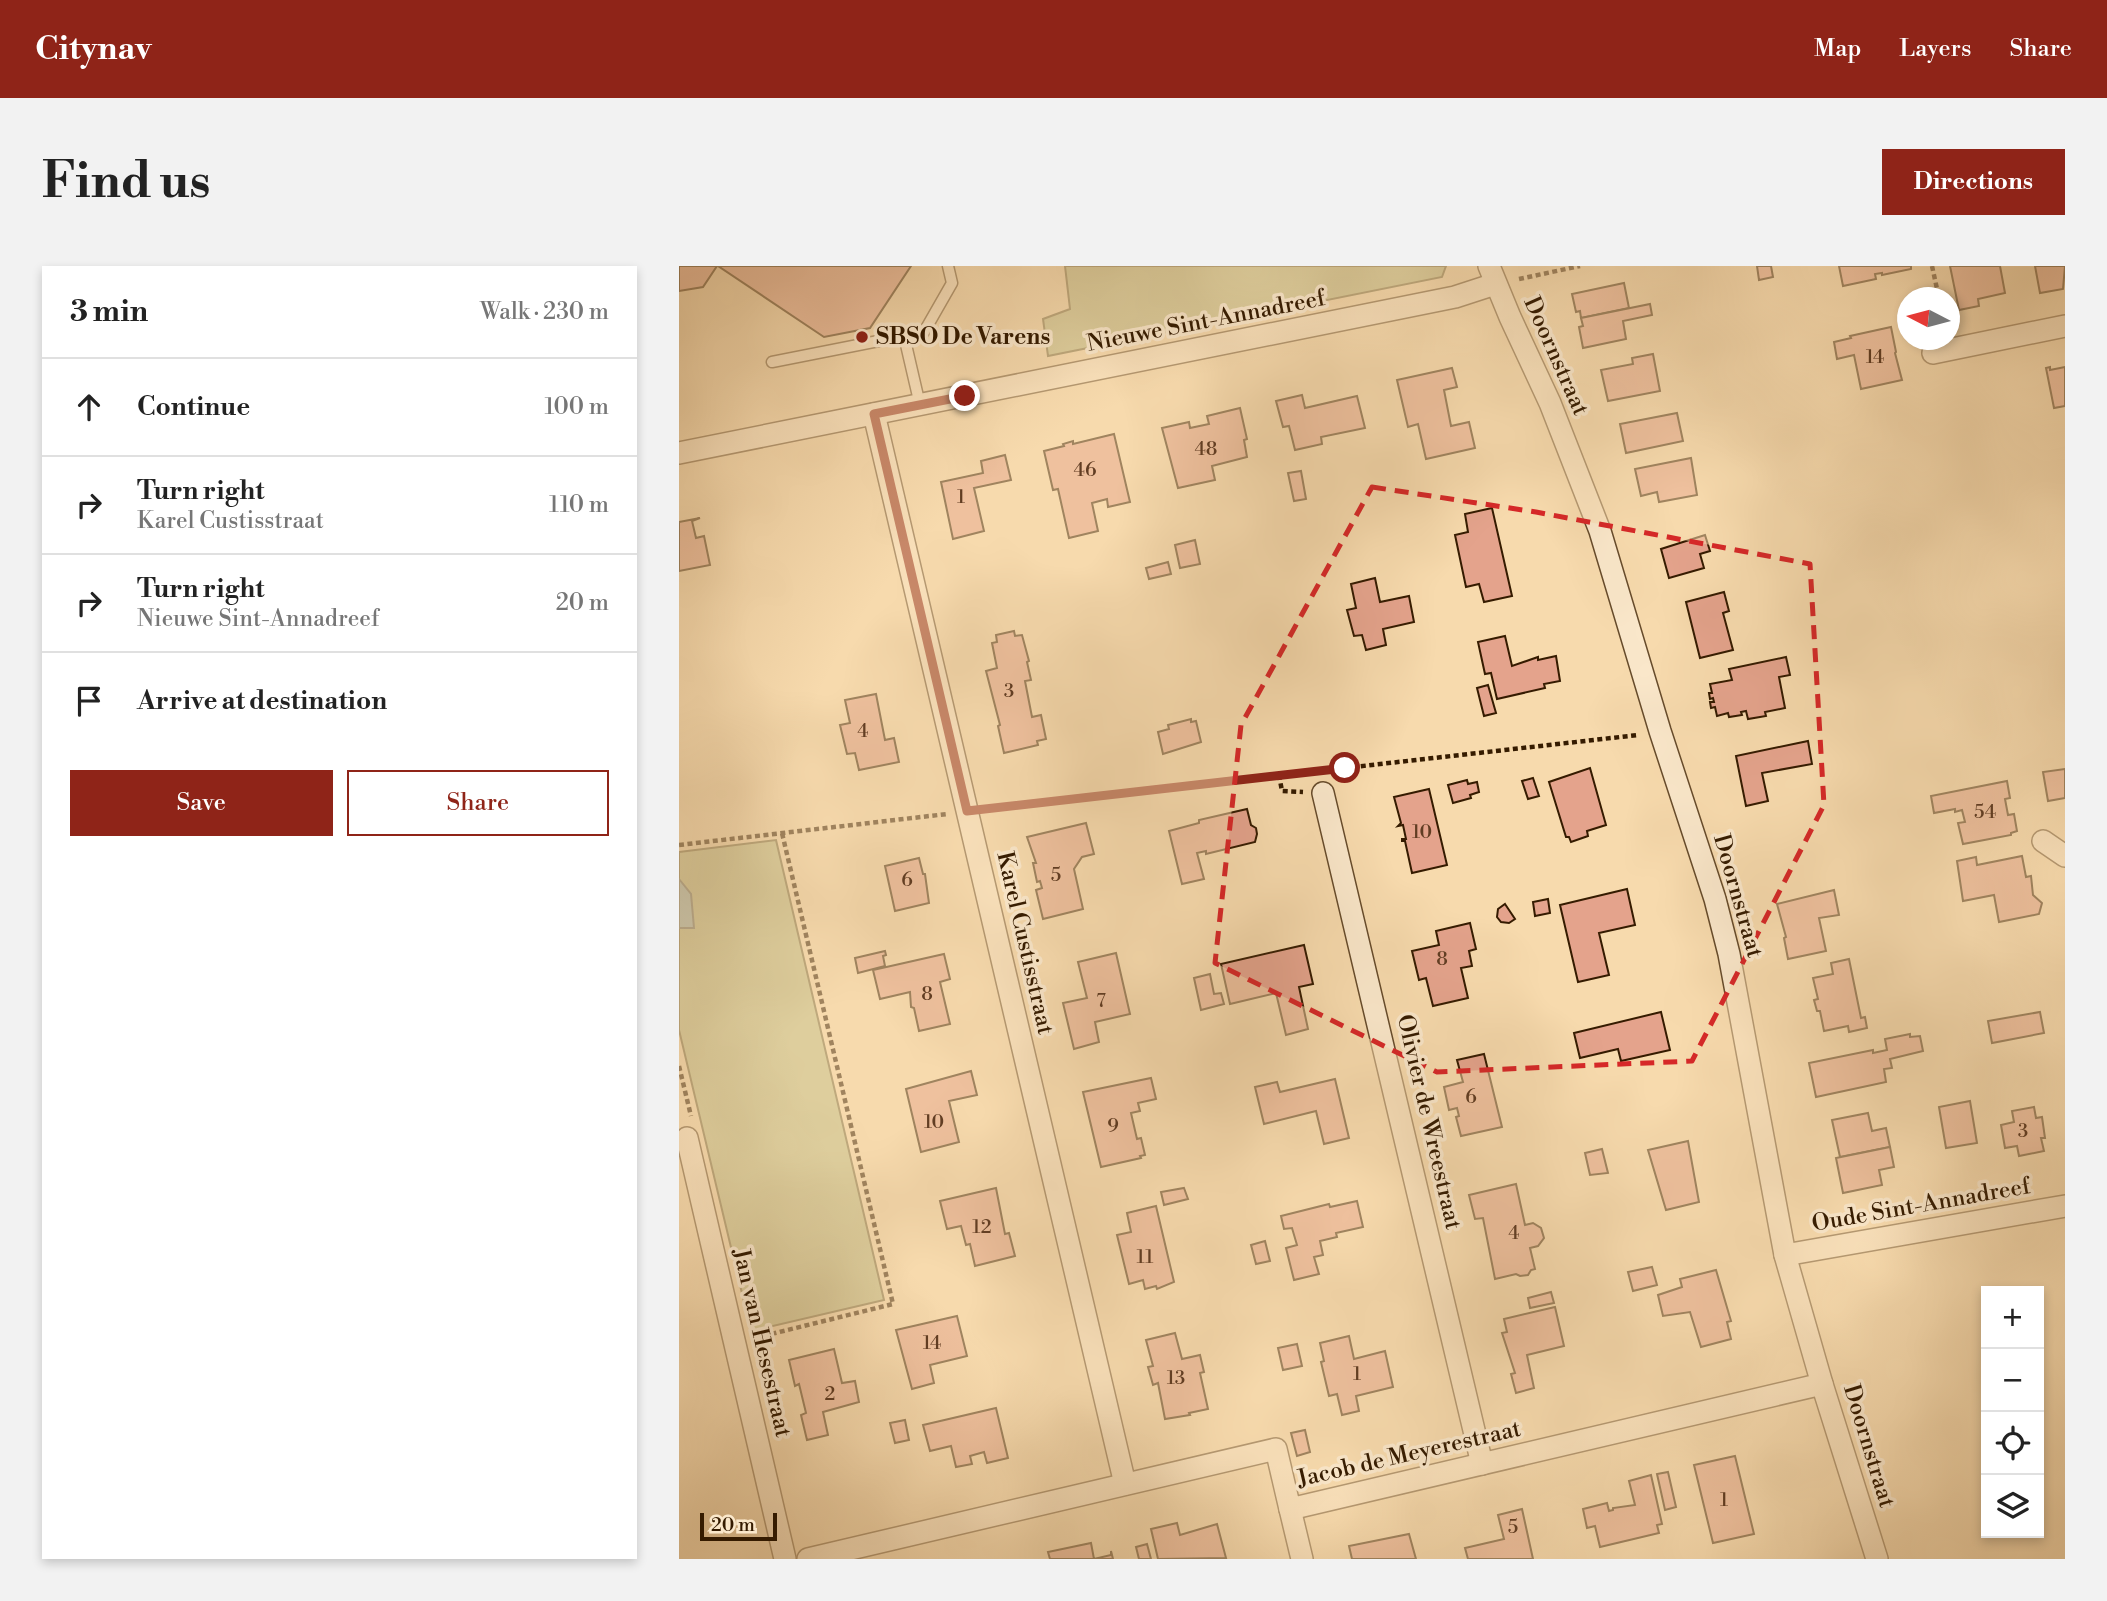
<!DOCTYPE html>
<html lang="en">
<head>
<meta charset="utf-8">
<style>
	:root { --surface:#fff; --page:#f2f2f2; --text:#222; --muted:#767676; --line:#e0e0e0; --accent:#8f2418 }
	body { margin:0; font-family:"Libre Bodoni",serif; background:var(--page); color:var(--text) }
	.controls { position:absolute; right:21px; bottom:21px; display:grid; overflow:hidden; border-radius:0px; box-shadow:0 4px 10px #0003 }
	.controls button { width:63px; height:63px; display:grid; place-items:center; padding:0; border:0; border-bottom:2px solid var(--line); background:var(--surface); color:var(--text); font:35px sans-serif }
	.compass { position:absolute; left:1218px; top:21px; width:63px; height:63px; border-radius:50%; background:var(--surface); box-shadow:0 4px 10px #0003; rotate:276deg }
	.scale { position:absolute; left:21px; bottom:18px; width:77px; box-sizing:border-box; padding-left:7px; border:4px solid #351b00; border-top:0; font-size:19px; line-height:24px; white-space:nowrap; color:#351b00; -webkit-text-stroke:5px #fae7ca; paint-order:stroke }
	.stop { position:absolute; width:21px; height:21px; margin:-16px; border:5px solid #8f2418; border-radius:50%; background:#fff }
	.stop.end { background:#8f2418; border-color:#fff; box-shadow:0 2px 7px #0008 }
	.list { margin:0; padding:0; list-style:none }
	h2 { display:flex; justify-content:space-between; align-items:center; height:91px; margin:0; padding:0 28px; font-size:30px }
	h2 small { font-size:23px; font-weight:400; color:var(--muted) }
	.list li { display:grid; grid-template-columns:46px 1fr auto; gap:21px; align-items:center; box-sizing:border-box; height:98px; padding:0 28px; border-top:2px solid var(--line) }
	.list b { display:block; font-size:26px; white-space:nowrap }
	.list p { margin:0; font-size:23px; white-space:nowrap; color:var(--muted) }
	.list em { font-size:23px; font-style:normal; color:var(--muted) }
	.actions { display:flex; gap:14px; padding:21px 28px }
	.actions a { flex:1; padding:16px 0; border:2px solid var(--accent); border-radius:0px; text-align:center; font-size:24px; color:var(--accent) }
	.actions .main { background:var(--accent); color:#fff }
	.icon { flex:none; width:38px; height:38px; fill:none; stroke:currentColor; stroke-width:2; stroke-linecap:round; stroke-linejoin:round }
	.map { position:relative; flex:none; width:1386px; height:1293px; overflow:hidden; border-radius:0px }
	header { display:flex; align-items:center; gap:42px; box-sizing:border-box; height:98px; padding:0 35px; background:var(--accent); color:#fff }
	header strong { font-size:33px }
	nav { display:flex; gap:38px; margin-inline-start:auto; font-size:24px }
	.intro { display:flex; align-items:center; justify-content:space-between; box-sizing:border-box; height:168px; padding:0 42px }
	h1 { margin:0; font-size:49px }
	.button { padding:18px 32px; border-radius:0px; background:var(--accent); color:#fff; font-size:24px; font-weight:700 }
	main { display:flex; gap:42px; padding:0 42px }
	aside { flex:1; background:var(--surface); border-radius:0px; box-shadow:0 4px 10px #0003 }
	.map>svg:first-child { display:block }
	.green { fill:#bebf89; stroke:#7a6d44; stroke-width:2 }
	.water { fill:#a1b8b4; stroke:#76796c; stroke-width:2 }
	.building { fill:#e4a38c; stroke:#351b00; stroke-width:2 }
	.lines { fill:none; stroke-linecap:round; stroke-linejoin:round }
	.service-casing { stroke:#664b2b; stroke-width:13 }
	.minor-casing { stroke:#664b2b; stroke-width:24 }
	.path { stroke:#351b00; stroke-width:4.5; stroke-dasharray:5 3.5; stroke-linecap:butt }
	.service { stroke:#fae7ca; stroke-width:10 }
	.minor { stroke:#fae7ca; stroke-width:21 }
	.route { stroke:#8f2418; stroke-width:9 }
	.marked { fill:none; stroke:#d62828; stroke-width:5; stroke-dasharray:14 9; stroke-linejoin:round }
	.poi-dot { fill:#8f2418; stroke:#fae7ca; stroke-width:2.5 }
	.labels { text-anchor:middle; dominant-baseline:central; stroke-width:7; stroke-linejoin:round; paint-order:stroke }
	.number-label { font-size:19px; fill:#613d23 }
	.street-label { font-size:23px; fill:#351b00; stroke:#fae7ca }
	.poi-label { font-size:23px; font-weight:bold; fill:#351b00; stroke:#fae7ca; text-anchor:start }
</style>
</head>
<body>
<header>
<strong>Citynav</strong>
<nav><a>Map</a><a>Layers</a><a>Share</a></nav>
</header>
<div class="intro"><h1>Find us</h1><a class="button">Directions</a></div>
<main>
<aside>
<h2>3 min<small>Walk · 230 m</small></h2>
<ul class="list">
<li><svg class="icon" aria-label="ahead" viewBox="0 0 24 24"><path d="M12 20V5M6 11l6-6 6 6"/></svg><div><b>Continue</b></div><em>100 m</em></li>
<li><svg class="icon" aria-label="right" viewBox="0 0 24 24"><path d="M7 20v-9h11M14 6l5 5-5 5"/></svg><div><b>Turn right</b><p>Karel Custisstraat</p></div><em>110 m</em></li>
<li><svg class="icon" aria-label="right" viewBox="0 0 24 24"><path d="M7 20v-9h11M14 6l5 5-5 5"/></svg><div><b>Turn right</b><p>Nieuwe Sint-Annadreef</p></div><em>20 m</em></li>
<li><svg class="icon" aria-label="arrive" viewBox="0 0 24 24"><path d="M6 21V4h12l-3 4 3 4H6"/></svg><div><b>Arrive at destination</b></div></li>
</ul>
<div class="actions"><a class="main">Save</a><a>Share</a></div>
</aside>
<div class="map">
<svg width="1386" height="1293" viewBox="0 0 1386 1293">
	<rect width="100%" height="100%" fill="#f7daad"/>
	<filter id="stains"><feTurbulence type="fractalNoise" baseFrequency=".00286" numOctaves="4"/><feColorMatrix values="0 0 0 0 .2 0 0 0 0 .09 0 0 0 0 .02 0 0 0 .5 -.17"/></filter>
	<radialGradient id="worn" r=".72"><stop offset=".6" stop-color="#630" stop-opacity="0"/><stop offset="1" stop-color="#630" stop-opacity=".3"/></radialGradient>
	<g class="green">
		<polygon points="386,0 767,0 763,11 369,90 364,53 391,43"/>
		<polygon points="97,574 205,1034 72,1065 0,764 0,586"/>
	</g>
	<polygon class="water" points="0,613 12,628 15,662 0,662"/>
	<g class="building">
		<polygon points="0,0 38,0 24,21 0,25"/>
		<polygon points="39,0 232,0 191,62 145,71"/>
		<polygon points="1078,0 1092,0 1094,11 1080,14"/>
		<polygon points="1160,0 1232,0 1232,3 1203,9 1203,7 1196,8 1197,13 1164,20"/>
		<polygon points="1271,0 1321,0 1326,27 1299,33 1300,40 1280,44"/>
		<polygon points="1356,0 1386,0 1384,23 1361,27"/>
		<polygon points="945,17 950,42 902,52 901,45 897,46 893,28"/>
		<polygon points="971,38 973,49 944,55 947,73 904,82 900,61 904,60 902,52"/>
		<polygon points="1212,61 1217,86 1216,87 1223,114 1182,123 1175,89 1158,93 1155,76 1172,72 1171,70"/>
		<polygon points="974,88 981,125 929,135 922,104 954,98 953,92"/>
		<polygon points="1371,101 1371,104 1386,101 1386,140 1375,142 1367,102"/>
		<polygon points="773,102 778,121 765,124 772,160 790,156 796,182 747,193 739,158 729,161 718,114"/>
		<polygon points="623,129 626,142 678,130 686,162 642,171 643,178 616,184 610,160 604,161 597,135"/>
		<polygon points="561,142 568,173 565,174 568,191 533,200 536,214 499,222 483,162 510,156 511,162 530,158 528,150"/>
		<polygon points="998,147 1004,175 947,187 941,158"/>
		<polygon points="435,168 451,236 429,241 428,233 413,237 419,265 390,272 379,223 374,224 365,185 385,180 384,178 394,175 394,178"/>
		<polygon points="326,189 332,214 295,222 305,265 274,273 262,216 304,207 302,195"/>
		<polygon points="1012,192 1018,229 980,236 978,226 962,230 956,203"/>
		<polygon points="622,205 627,233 615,235 609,207"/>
		<polygon points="813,242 833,330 805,336 800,318 787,321 776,269 789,266 786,248"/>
		<polygon points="21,252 13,255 17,272 25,270 31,299 0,305 0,256"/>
		<polygon points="1026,269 1031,285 1021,288 1025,302 990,312 982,283"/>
		<polygon points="516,274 521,298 501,302 496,279"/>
		<polygon points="489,296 492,308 470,313 467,302"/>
		<polygon points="696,312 701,336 730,330 735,356 704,363 707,379 687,384 683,369 675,370 668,344 677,342 672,318"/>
		<polygon points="1045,326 1050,345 1044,347 1054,384 1021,392 1007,336"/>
		<polygon points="335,365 336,370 343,369 350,395 348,396 352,414 346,415 353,451 362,449 367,473 358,475 359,479 325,487 319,460 321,459 307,405 318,402 313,377 318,376 317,369"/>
		<polygon points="826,370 833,400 859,391 859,394 877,390 881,415 865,418 866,422 818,433 812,407 806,408 799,376"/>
		<polygon points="1107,391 1111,409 1100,411 1106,442 1086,446 1087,450 1069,453 1067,445 1062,446 1063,449 1050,451 1049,447 1038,450 1036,441 1032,442 1031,436 1035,436 1034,432 1031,433 1030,427 1033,427 1031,418 1053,414 1050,403"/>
		<polygon points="809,419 817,447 805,450 798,422"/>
		<polygon points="197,428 206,474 215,472 220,496 180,504 176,487 168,488 161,459 171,457 166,434"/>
		<polygon points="512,453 512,456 517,455 522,476 484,488 479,466 490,463 489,459"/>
		<polygon points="1129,475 1133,498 1083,507 1089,535 1067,540 1057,490"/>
		<polygon points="911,502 927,559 908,565 909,570 892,576 890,571 887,571 870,516"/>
		<polygon points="1386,503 1386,532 1369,535 1364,506"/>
		<polygon points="854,512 860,530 849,533 843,515"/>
		<polygon points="788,514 789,518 798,516 800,526 791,529 792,532 774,537 769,519"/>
		<polygon points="1328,515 1331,532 1326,533 1329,549 1335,548 1338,565 1332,567 1332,569 1284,578 1279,557 1286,556 1283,544 1276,546 1276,543 1255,547 1252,530"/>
		<polygon points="750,523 768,599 733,607 726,575 723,575 723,573 727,573 724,559 719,560 722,557 715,531"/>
		<polygon points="568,543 572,559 577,562 578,568 576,576 527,588 527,585 518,587 525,613 503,618 490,565 520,557 520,554"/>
		<polygon points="407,557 415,588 403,591 395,603 404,643 364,653 357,624 363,622 361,615 358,616 354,597 357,597 348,571"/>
		<polygon points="1343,590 1347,611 1352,610 1354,629 1363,637 1360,648 1320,656 1315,629 1284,635 1278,595 1297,591 1298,599"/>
		<polygon points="240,592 244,608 246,608 250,637 216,645 206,600"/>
		<polygon points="948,623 956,659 920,667 930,709 899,716 881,639"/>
		<polygon points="1155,624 1160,649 1140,652 1147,685 1109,693 1105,672 1107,671 1098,638"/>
		<polygon points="869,633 871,647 856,650 854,636"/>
		<polygon points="826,638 836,653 830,657 822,656 818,651 819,643"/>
		<polygon points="791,657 797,683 790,685 793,700 782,702 789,732 754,740 747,712 740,714 733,685 760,679 757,665"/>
		<polygon points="625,679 634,718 620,721 629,763 607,769 597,727 551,738 542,698"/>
		<polygon points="206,685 207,689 204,690 206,700 179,707 176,692"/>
		<polygon points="437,687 451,748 416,756 420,776 395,783 384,737 408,732 399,696"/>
		<polygon points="265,688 271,713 261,716 271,758 240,765 235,742 232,741 231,726 201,733 194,704"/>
		<polygon points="1170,693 1182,752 1186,751 1188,762 1170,766 1169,760 1145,765 1141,745 1138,745 1135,734 1139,733 1134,712 1154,708 1152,697"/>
		<polygon points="531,708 535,728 542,727 545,738 522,744 515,712"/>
		<polygon points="982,746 991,784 942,795 939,783 901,792 895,767"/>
		<polygon points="1361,746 1365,767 1313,777 1309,755"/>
		<polygon points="1231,768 1231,771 1241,770 1244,785 1211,793 1213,802 1205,803 1207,816 1137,831 1130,797 1194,784 1194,787 1208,784 1206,773"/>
		<polygon points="805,788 823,861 782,870 777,851 780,850 778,842 770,844 765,821 784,816 778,794"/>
		<polygon points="292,805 298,829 270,835 280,876 242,886 227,823"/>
		<polygon points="472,812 477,833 459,837 461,845 452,847 458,873 462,872 466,889 461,890 462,892 422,901 404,826"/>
		<polygon points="656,813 670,872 645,878 637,845 585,858 576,821 598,816 601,826"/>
		<polygon points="1291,835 1298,877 1267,882 1260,841"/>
		<polygon points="1355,841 1357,852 1363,851 1366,872 1362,872 1365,885 1340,890 1338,880 1326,882 1322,859 1335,856 1333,845"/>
		<polygon points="1189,847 1193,865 1207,862 1211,881 1161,891 1153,854"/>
		<polygon points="1009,875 1020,936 987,944 969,884"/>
		<polygon points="1211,881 1215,901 1200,904 1203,919 1164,927 1157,892"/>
		<polygon points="923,883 929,907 911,909 906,887"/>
		<polygon points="837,918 846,959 854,957 862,962 865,972 859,980 851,982 856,1003 852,1004 849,1009 841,1010 837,1008 816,1013 804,952 796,953 790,929"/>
		<polygon points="317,922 326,968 330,967 336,990 296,1000 291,978 287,979 282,960 268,963 261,935"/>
		<polygon points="505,922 509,933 485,939 482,926"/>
		<polygon points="678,935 684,961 657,967 658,971 641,975 644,989 635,991 640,1008 615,1014 607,982 618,979 613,962 605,963 602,950 650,938 651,941"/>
		<polygon points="477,940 495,1016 478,1023 477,1020 466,1023 464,1014 450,1018 438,969 452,966 448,947"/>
		<polygon points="586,975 591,995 577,998 572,979"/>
		<polygon points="973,1001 978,1019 954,1025 949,1006"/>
		<polygon points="1037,1004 1052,1055 1048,1056 1052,1073 1022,1081 1011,1046 984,1050 979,1029 1003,1021 1001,1013"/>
		<polygon points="872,1026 875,1037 851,1042 849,1032"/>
		<polygon points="876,1041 885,1080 848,1089 855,1122 837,1127 832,1108 836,1107 823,1067 828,1066 825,1053"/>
		<polygon points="278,1050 288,1090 251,1099 255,1117 233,1123 217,1064"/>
		<polygon points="496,1067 503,1093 521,1089 525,1106 521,1107 529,1143 510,1147 511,1149 486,1153 479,1117 474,1119 469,1101 474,1100 467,1074"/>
		<polygon points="670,1070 675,1093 706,1085 714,1121 677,1130 680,1145 663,1149 658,1128 650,1130 642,1096 645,1095 641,1077"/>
		<polygon points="618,1078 623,1100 604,1104 599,1082"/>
		<polygon points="155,1083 163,1117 176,1115 180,1136 144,1146 149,1169 128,1174 122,1149 127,1147 120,1118 116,1120 110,1094"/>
		<polygon points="317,1142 329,1192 308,1197 305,1186 291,1190 293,1198 277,1201 272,1180 251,1185 244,1159"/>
		<polygon points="226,1154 230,1174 216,1177 211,1157"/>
		<polygon points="626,1164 631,1186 618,1190 612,1167"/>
		<polygon points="1056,1190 1075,1268 1034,1277 1015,1199"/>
		<polygon points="989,1206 997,1241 986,1244 978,1208"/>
		<polygon points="972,1209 983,1258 978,1259 980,1267 921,1281 916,1260 908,1262 904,1243 928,1237 930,1245 934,1244 934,1242 956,1239 950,1215"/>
		<polygon points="843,1243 854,1293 789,1293 786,1282 825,1273 819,1249"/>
		<polygon points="498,1257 501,1269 538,1258 547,1292 479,1293 472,1263"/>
		<polygon points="730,1268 737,1293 673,1293 670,1280"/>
		<polygon points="412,1277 415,1293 432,1289 432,1285 434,1293 371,1293 369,1286"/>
		<polygon points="468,1278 472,1293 460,1293 457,1281"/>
	</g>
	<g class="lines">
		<g class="service-casing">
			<g id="service">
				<polyline points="225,70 241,139"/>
				<polyline points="93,96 245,66 273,17 269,0"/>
			</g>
		</g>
		<g class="minor-casing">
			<g id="minor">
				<polyline points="810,0 831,51 871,137 921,265 981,465 1036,633 1050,688 1106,989 1143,1118 1198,1293"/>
				<polyline points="1254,87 1386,60"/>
				<polyline points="195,148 446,1218"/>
				<polyline points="0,187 776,31 816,18"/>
				<polyline points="644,527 803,1198"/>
				<polyline points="1364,575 1386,590"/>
				<polyline points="8,872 106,1293"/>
				<polyline points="1106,989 1386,940"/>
				<polyline points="611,1243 623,1293"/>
				<polyline points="129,1293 597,1183 611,1243 1143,1118"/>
			</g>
		</g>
		<g class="path">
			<polyline points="1253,0 1260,32"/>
			<polyline points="840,13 901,0"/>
			<polyline points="648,504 959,469"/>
			<polyline points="600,509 603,525 624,526"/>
			<polyline points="311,543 633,505"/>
			<polyline points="0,579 268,548"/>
			<polyline points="0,800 12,850"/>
			<polyline points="76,1072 214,1038 103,567"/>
		</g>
		<use href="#service" class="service"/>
		<use href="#minor" class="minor"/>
	</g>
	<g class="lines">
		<polyline class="route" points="286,130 195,148 288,545 666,502"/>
	</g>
	<path d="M0 0H1386V1293H0ZM693 221 857 246 1131 298 1145 539 1013 795 758 806 536 697 562 459Z" fill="#f7daad" fill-opacity=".55" fill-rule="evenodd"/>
	<path class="marked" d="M693 221 857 246 1131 298 1145 539 1013 795 758 806 536 697 562 459Z"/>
	<circle class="poi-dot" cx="183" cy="71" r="7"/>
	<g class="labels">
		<g class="number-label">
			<text x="1196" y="91">14</text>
			<text x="527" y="183">48</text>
			<text x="406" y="204">46</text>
			<text x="282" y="231">1</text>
			<text x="330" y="425">3</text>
			<text x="184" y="465">4</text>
			<text x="1306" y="546">54</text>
			<text x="743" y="566">10</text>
			<text x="377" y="609">5</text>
			<text x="228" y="614">6</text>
			<text x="763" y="693">8</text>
			<text x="248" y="728">8</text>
			<text x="422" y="735">7</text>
			<text x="792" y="831">6</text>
			<text x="255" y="856">10</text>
			<text x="434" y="860">9</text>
			<text x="1344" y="865">3</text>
			<text x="303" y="961">12</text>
			<text x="835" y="967">4</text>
			<text x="466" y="991">11</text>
			<text x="253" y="1077">14</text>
			<text x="678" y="1108">1</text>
			<text x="497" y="1112">13</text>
			<text x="151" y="1128">2</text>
			<text x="1045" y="1234">1</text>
			<text x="834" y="1261">5</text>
		</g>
		<g class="street-label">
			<text transform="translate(527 55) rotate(-11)">Nieuwe Sint-Annadreef</text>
			<text transform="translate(877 90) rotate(66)">Doornstraat</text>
			<text transform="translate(1059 630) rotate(74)">Doornstraat</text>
			<text transform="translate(346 677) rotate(77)">Karel Custisstraat</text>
			<text transform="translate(750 856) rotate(77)">Olivier de Wreestraat</text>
			<text transform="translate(1242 939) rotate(-10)">Oude Sint-Annadreef</text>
			<text transform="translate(83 1077) rotate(77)">Jan van Hesestraat</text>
			<text transform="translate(1190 1180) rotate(73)">Doornstraat</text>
			<text transform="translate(730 1188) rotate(-13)">Jacob de Meyerestraat</text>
		</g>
		<g class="poi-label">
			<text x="197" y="71">SBSO De Varens</text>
		</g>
	</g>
	<rect width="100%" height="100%" filter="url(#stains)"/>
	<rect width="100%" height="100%" fill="url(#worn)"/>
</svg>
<div class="controls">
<button>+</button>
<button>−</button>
<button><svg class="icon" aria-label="locate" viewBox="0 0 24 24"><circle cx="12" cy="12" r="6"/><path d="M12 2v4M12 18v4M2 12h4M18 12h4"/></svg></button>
<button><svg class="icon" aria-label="layers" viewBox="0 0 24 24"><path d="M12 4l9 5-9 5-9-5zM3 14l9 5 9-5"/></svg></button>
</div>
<svg class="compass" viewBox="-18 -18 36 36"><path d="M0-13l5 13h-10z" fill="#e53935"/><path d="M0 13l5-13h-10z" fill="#767676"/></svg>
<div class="scale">20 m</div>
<div class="stop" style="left:666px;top:502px"></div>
<div class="stop end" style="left:286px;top:130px"></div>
</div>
</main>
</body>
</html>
